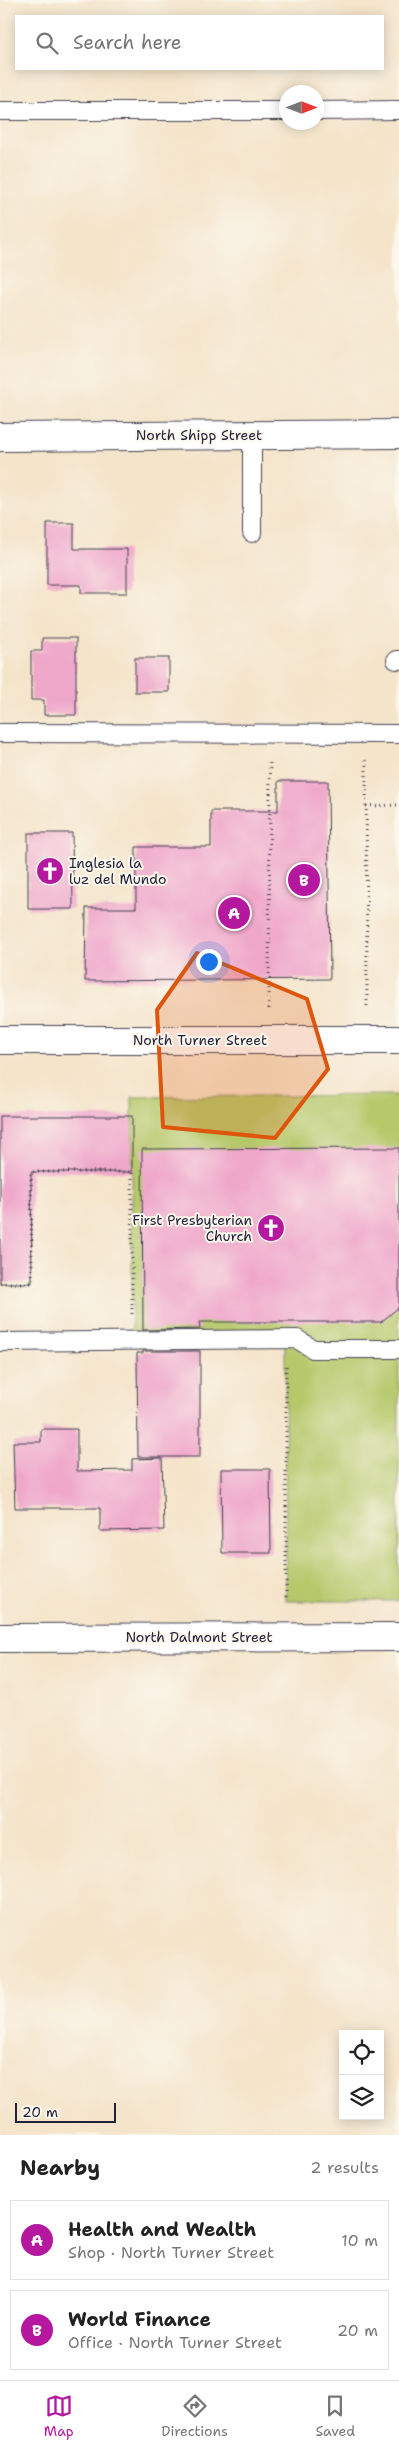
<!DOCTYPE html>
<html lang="en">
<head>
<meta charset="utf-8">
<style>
	:root { --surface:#fff; --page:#f2f2f2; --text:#222; --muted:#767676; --line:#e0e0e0; --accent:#b5179e }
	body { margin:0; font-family:"Shantell Sans",sans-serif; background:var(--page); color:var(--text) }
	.controls { position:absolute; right:15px; bottom:15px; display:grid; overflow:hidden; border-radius:0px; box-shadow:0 2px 12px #0003 }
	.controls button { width:45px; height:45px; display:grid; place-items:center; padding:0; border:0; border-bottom:1px solid var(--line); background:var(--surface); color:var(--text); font:25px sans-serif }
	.compass { position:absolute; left:279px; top:85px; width:45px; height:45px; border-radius:50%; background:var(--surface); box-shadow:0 2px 12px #0003; rotate:90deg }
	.scale { position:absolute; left:15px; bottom:12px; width:101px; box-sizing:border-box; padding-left:5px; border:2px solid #22223b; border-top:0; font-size:14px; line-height:18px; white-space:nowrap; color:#22223b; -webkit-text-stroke:4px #fbf7ec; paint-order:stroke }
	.you { position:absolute; left:208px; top:961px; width:18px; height:18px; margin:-12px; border:4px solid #fff; border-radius:50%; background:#1a73e8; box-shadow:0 0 0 8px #1a73e833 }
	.badge { display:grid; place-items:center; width:32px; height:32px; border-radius:50%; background:var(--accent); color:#fff; font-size:16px; font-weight:700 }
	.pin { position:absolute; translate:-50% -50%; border:2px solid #fff; box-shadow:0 1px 5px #0006 }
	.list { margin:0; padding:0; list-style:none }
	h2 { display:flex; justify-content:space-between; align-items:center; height:65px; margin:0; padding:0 20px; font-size:21px }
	h2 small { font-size:16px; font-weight:400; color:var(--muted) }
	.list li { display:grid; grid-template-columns:32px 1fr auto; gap:15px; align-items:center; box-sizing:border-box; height:80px; margin:0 10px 10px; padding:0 10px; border:1px solid var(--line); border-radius:0px }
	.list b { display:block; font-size:19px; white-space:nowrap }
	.list p { margin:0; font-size:16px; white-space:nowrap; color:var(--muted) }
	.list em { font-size:16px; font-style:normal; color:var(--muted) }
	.icon { flex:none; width:28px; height:28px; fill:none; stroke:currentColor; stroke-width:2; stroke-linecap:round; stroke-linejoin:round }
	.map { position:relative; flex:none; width:399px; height:2135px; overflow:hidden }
	.search { position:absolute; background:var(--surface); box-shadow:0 2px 12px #0003; left:15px; right:15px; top:15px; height:55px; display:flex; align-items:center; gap:12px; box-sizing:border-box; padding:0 18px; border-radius:0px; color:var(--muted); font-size:19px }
	.sheet { height:245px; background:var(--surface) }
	nav { display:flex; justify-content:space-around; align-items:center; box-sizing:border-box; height:70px; border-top:1px solid var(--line); background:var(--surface); font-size:14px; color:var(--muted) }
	nav a { display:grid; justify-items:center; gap:2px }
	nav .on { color:var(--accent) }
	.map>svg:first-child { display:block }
	.green { fill:#b6c86b; stroke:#6c7553 }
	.building { fill:#efa7ca }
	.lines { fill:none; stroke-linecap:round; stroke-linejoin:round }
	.lane-casing { stroke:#423f50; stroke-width:20 }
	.street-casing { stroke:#423f50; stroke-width:30 }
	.secondary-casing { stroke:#423f50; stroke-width:30 }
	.path { stroke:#423f50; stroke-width:3; stroke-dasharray:1 4; stroke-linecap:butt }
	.lane { stroke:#fff; stroke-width:18 }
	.street { stroke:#fff; stroke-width:28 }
	.secondary { stroke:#fff; stroke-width:28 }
	.marked { fill:#de560e; fill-opacity:0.2; stroke:#de560e; stroke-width:4; stroke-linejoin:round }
	.labels { text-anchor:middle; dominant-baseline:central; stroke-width:4; stroke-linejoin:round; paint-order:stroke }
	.street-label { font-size:14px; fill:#22223b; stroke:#fbf7ec }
	.poi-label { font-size:14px; fill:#22223b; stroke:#fbf7ec; text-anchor:start }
</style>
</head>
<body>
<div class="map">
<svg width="399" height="2135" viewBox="0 0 399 2135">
	<rect width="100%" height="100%" fill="#fbf7ec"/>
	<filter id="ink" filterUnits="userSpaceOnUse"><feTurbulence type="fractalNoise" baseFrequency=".02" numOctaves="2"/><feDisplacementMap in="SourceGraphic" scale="10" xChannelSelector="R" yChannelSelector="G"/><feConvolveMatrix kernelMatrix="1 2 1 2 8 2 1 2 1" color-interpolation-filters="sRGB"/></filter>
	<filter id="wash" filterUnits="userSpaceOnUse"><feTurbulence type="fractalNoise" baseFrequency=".0096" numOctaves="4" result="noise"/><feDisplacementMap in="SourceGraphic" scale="20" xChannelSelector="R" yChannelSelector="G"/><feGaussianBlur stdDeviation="1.12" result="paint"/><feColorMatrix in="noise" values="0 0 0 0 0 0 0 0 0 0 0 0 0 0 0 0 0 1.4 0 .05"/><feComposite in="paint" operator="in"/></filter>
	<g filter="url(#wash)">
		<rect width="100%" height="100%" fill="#f4e4ca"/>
		<polygon class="green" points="399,1095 399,1601 286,1601 285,1333 132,1333 132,1097"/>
		<g id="blocks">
			<g class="building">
				<polygon points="47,523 74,523 74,549 127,549 127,593 81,593 81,585 47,585"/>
				<polygon points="42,638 76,638 76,715 44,715 44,700 31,700 31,651 42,651"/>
				<rect x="135" y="658" width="34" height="34"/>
				<polygon points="278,781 328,781 330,979 85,981 86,908 136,908 136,847 211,847 211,811 278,811"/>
				<polygon points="28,833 72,833 73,909 28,909"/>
				<polygon points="0,1116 132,1116 132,1172 31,1172 32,1283 0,1283"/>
				<polygon points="399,1148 399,1307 381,1322 199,1322 200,1329 143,1330 142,1149"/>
				<polygon points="143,1351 200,1351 200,1457 138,1457 137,1353 143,1353"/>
				<polygon points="41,1429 77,1429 77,1471 132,1470 132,1459 162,1458 164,1530 100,1531 100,1508 15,1508 13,1442 41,1442"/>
				<polygon points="221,1469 270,1469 271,1553 222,1553"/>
			</g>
		</g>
	</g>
	<g filter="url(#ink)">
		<use href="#blocks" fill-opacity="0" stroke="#423f50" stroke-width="1"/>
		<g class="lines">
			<g class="lane-casing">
				<g id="lane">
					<polyline points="0,111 286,111"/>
					<polyline points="316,111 399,110"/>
					<polyline points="252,533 252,435"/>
					<polyline points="396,660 399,660"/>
					<polyline points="0,733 399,734"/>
					<polyline points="0,1342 297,1339 313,1349 399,1349"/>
				</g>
			</g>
			<g class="street-casing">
				<g id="street">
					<polyline points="0,437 399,434"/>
					<polyline points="0,1638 399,1637"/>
				</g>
			</g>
			<g class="secondary-casing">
				<polyline id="secondary" points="0,1040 399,1040"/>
			</g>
			<g class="path">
				<polyline points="366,760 367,1009"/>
				<polyline points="366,806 399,805"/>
				<polyline points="269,1009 270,760"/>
				<polyline points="0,1283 32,1283 31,1172 132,1172 132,1314"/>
				<polyline points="286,1366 286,1601"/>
			</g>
			<use href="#lane" class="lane"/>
			<use href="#street" class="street"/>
			<use href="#secondary" class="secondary"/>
		</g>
	</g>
	<path class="marked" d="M197 953 307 999 328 1069 275 1138 163 1127 157 1010Z"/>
	<defs>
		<g id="church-disc" transform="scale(1.4375)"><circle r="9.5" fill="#b5179e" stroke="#fbf7ec"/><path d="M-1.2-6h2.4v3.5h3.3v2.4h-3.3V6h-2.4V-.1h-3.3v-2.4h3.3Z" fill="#fff"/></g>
	</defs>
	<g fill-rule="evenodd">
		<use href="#church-disc" x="50" y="871"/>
		<use href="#church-disc" x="271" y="1228"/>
	</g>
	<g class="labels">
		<g class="street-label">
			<text x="199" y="435">North Shipp Street</text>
			<text x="200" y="1040">North Turner Street</text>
			<text x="199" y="1637">North Dalmont Street</text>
		</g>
		<g class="poi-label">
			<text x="69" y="863">Inglesia la<tspan x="69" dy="16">luz del Mundo</tspan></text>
			<text x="252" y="1220" text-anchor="end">First Presbyterian<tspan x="252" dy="16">Church</tspan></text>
		</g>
	</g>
</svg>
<div class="controls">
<button><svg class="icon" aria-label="locate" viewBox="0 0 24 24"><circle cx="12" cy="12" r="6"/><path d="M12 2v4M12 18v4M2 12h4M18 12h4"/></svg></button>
<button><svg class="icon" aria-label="layers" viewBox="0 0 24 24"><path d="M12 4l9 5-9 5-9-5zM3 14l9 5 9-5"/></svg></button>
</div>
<svg class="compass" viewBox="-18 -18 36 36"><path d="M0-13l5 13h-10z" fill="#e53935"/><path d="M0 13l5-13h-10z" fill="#767676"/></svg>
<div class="scale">20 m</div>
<div class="you"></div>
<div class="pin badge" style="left:234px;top:913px">A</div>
<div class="pin badge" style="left:304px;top:880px">B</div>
<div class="search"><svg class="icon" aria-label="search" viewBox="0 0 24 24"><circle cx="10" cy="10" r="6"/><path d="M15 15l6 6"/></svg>Search here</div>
</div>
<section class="sheet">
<h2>Nearby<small>2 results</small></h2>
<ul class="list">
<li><span class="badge">A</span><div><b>Health and Wealth</b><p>Shop · North Turner Street</p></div><em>10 m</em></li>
<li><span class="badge">B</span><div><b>World Finance</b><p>Office · North Turner Street</p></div><em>20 m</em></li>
</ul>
</section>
<nav>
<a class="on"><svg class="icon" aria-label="map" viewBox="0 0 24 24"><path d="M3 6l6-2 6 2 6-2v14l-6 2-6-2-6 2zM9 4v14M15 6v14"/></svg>Map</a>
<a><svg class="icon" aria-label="directions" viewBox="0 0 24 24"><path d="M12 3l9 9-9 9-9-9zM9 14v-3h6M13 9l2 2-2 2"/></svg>Directions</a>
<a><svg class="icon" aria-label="saved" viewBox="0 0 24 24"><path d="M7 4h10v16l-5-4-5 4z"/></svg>Saved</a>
</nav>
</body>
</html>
